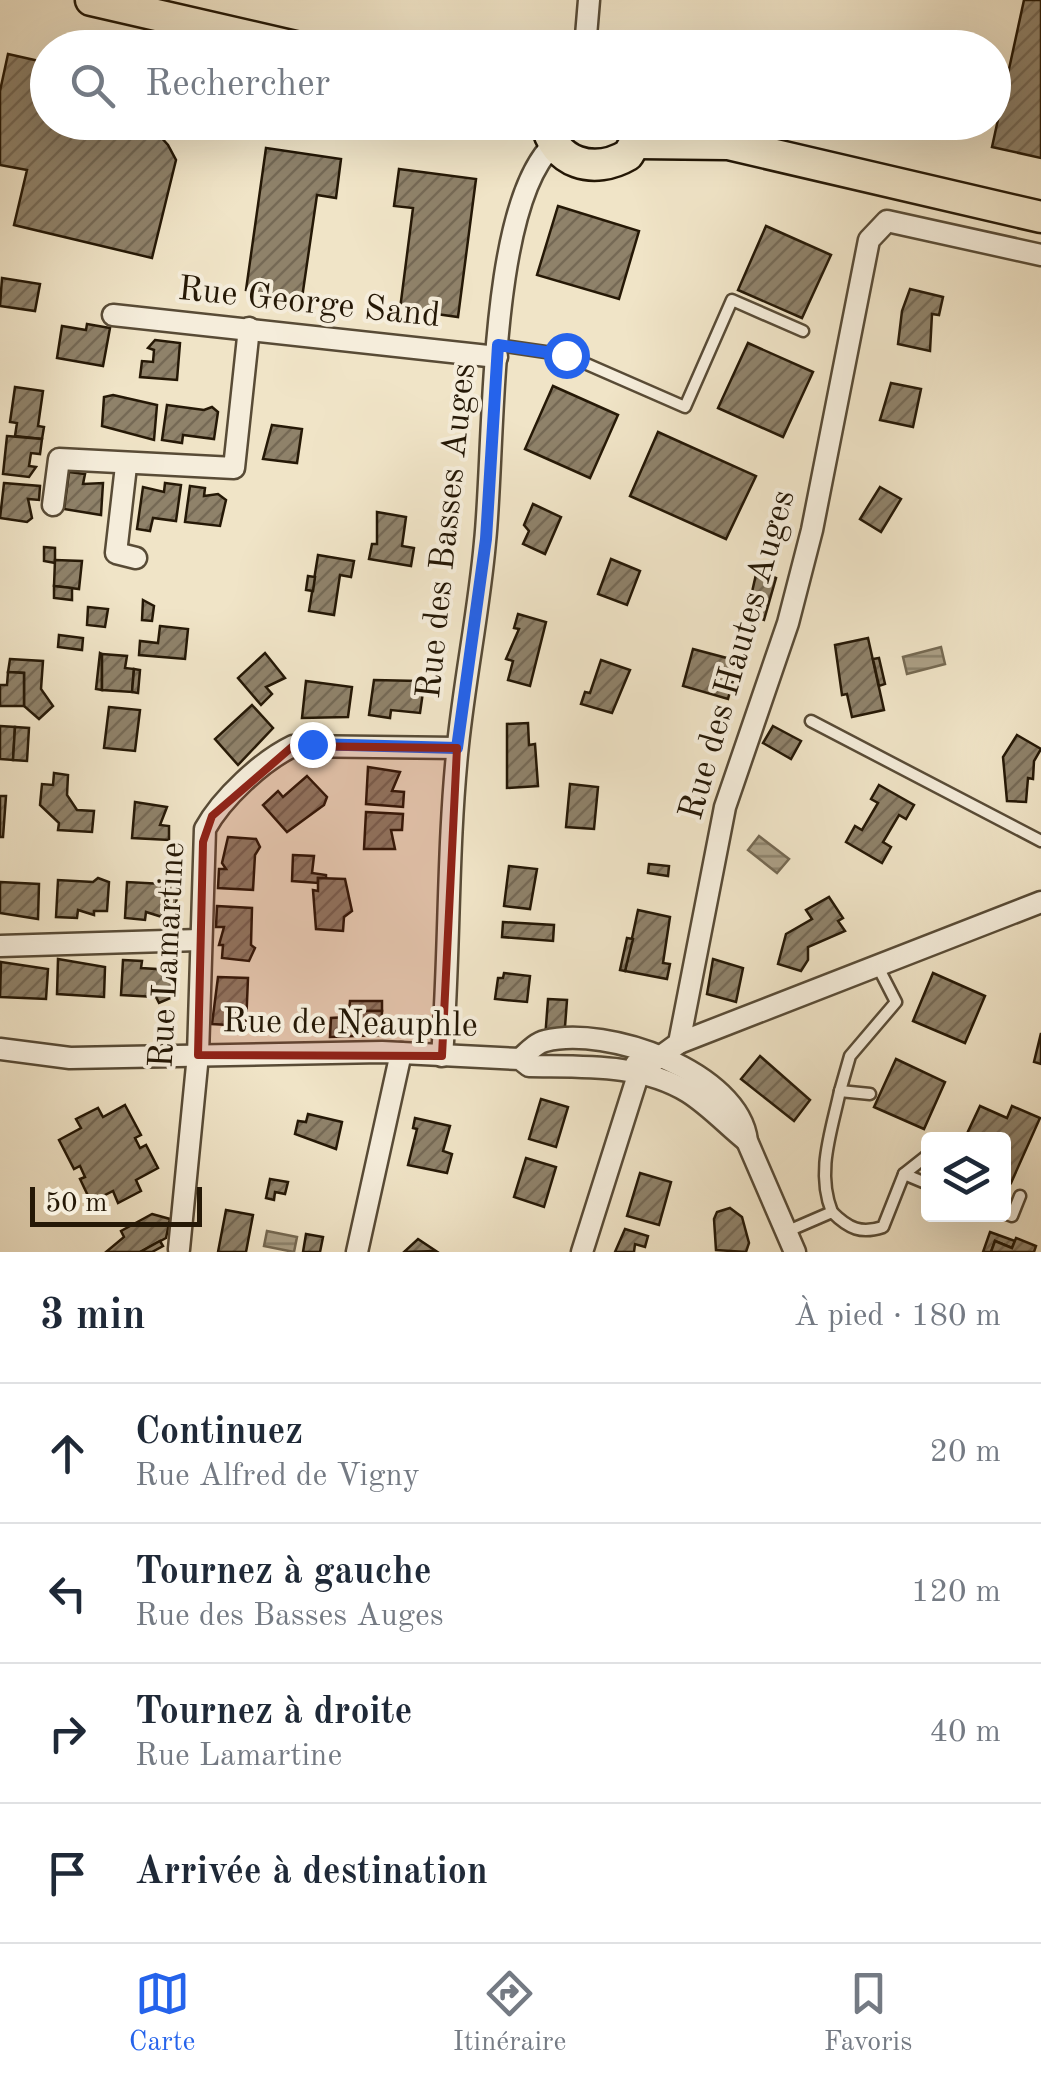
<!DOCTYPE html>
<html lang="fr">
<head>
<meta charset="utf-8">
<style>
	:root { --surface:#fff; --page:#f6f6f7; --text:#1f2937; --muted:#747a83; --line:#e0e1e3; --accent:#2563eb }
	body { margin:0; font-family:"Old Standard TT",serif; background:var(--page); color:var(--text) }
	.controls { position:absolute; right:30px; bottom:30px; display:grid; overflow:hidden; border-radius:10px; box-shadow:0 10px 40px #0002 }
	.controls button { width:90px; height:90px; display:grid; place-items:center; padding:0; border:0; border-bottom:2px solid var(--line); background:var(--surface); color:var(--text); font:50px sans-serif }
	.scale { position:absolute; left:30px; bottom:25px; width:172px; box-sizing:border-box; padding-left:10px; border:5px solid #251806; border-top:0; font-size:28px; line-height:35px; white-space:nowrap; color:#251806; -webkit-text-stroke:8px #f5eddb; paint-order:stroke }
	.stop { position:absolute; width:30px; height:30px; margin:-22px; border:8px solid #2563eb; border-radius:50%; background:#fff }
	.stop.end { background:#2563eb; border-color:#fff; box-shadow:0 2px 10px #0008 }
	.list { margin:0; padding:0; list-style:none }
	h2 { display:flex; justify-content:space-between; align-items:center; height:130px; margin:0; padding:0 40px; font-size:42px }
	h2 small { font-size:32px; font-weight:400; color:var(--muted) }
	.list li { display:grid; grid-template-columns:65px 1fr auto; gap:30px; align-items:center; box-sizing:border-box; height:140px; padding:0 40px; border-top:2px solid var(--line) }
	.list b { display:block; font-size:38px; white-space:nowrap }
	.list p { margin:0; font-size:32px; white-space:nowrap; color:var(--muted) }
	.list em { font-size:32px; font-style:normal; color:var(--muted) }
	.icon { flex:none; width:55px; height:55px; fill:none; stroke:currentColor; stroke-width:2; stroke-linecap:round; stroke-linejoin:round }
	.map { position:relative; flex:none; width:1041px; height:1252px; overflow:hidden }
	.search { position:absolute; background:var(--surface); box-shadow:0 10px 40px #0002; left:30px; right:30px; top:30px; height:110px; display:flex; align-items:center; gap:25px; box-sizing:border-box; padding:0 35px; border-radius:55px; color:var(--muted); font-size:38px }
	.sheet { height:690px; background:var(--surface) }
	nav { display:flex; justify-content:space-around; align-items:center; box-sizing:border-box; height:140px; border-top:2px solid var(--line); background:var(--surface); font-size:28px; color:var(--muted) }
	nav a { display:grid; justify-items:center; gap:5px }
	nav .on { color:var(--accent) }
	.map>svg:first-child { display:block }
	.water { fill:url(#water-rules); stroke:#756952; stroke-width:2.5 }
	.building { fill:url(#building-hatch); stroke:#251806; stroke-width:2.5 }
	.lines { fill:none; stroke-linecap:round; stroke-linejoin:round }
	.lane-casing { stroke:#584b36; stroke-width:15 }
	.street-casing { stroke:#584b36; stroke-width:25 }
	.primary-casing { stroke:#251806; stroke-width:35 }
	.lane { stroke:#f5eddb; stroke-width:10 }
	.street { stroke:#f5eddb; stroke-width:20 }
	.primary { stroke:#f0e4c7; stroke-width:30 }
	.route { stroke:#2563eb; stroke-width:12 }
	.marked { fill:#8f2418; fill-opacity:0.2; stroke:#8f2418; stroke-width:8; stroke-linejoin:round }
	.labels { text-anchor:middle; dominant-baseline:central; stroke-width:8; stroke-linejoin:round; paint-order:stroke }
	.street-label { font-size:35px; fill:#251806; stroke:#f5eddb }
</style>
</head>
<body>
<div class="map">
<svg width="1041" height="1252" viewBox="0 0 1041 1252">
	<defs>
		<pattern id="water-rules" width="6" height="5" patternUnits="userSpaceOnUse" patternTransform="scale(2.5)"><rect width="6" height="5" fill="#ab9f85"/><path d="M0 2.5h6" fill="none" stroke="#8b816b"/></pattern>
		<pattern id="building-hatch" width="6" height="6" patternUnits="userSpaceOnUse" patternTransform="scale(2.5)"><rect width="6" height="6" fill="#8f826a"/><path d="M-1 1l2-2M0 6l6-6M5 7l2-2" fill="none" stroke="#756955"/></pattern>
	</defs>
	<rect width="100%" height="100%" fill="#f0e4c7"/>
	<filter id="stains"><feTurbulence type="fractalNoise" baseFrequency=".002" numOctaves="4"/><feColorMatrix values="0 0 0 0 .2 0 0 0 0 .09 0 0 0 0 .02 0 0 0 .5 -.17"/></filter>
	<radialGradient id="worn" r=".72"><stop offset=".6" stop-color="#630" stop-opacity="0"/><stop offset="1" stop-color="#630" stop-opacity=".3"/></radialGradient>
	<g class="water">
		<polygon points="941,647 945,664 907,674 903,657"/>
		<polygon points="759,836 789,859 777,873 748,850"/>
		<polygon points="267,1231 297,1237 294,1252 264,1246"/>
	</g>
	<g class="building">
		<polygon points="1024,0 1041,0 1041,158 992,147"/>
		<polygon points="8,54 48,63 48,122 136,122 134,129 159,135 168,145 176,160 152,258 14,225 27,170 0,165 0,91"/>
		<polygon points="266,148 341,159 336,198 317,195 302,298 246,290"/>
		<polygon points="399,169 476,179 458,317 400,309 413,208 394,206"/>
		<polygon points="558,206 639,231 619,299 537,275"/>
		<polygon points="766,226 831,255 802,318 738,290"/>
		<polygon points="2,278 40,284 35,311 0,306"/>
		<polygon points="910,289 943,297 939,315 932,314 930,351 898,344 902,311"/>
		<polygon points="87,324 110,328 103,366 57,358 62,326 86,330"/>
		<polygon points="155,340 180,343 177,380 140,377 142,361 153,362 154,350 148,348"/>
		<polygon points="748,343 813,372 783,437 718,408"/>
		<polygon points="891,383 921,389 913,427 880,420"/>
		<polygon points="553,386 618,415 590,478 525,449"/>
		<polygon points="15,387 43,391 38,426 44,427 42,439 15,436 17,423 10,422"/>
		<polygon points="113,395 157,405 154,440 102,426 104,397"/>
		<polygon points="167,405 204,410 212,407 218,412 214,439 183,435 182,443 162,440"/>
		<polygon points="272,425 302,429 297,463 263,459"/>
		<polygon points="658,432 756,476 726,539 630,496"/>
		<polygon points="7,436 42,439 40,454 31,453 29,466 36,467 29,477 3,474"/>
		<polygon points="69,472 85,474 83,484 103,483 101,515 64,509"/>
		<polygon points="4,483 40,486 39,500 28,499 32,518 27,522 0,518"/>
		<polygon points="165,483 181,485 176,521 153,518 150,531 137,529 143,487 164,492"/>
		<polygon points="190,486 205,488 204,496 218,494 226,500 220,526 185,522"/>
		<polygon points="880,487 901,499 881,532 860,519"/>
		<polygon points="533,504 561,517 545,554 523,544 529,531 524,525"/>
		<polygon points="377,512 406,517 402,546 414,548 411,566 369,559 372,544 377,544"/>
		<polygon points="44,547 55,548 55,563 44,561"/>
		<polygon points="318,555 354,561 351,577 340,575 334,615 309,611"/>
		<polygon points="611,559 640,571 627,605 598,594"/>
		<polygon points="55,560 82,561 79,589 54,586"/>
		<polygon points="757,570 776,578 764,620 747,614"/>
		<polygon points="308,576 315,577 313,591 306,590"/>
		<polygon points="54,586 72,588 72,600 54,598"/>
		<polygon points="143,600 154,606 152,621 142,620"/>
		<polygon points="88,607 108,609 105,627 87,625"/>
		<polygon points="518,614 546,622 530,686 508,680 513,661 506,659 519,629 514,628"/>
		<polygon points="160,626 188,629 185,659 139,655 140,641 158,643"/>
		<polygon points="59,635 83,638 82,650 58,647"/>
		<polygon points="868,638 884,710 852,717 847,694 842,695 835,645"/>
		<polygon points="693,649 738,661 728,699 683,686"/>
		<polygon points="100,653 102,654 102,690 96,689"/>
		<polygon points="265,653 285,678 266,687 272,694 261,705 238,678"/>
		<polygon points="102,654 127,656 125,668 134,669 132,692 102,690"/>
		<polygon points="879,658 885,684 879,686 873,659"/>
		<polygon points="10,659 43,661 41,689 53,706 39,719 24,706 24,673 8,672"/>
		<polygon points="601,660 630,670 612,713 581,704 585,692 590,693"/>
		<polygon points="134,669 140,670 138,693 132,692"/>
		<polygon points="8,672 24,673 24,706 0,706 0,685 7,685"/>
		<polygon points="374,680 419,681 424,685 420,713 391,710 390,718 369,715"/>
		<polygon points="306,681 352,687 348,717 302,718"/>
		<polygon points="252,705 273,728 238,765 215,739"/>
		<polygon points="109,707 140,710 135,751 104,748"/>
		<polygon points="528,723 529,745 535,744 538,786 507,788 507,724"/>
		<polygon points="0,726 15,727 13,760 0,759"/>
		<polygon points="773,726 801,741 791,759 763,743"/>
		<polygon points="15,727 29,728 27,761 13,760"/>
		<polygon points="1017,735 1041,749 1034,761 1033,779 1028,778 1026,802 1007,801 1003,757"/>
		<polygon points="368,767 400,772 392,791 404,792 403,807 366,804"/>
		<polygon points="54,773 68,775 67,795 77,810 94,811 92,832 58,830 59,823 40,805 42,784 53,785"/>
		<polygon points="307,776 327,797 324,805 287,832 263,805 278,791 283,797"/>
		<polygon points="570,784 598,787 594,829 566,827"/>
		<polygon points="879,785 914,805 906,819 899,815 883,842 891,847 882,863 846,842 855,826 862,830 878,803 871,799"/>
		<polygon points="0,796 6,796 3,837 0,837"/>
		<polygon points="135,802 167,807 160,825 169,826 169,840 132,838"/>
		<polygon points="366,812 403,814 402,830 391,830 395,849 364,849"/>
		<polygon points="228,837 256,839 260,847 255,855 253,890 218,888 219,869 226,869 222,863"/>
		<polygon points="293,855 314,856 312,873 326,875 326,878 318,878 318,883 292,881"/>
		<polygon points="649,864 669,866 668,876 648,873"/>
		<polygon points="509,866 537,869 530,909 504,906"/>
		<polygon points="98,878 109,882 107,911 94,911 94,915 78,910 77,918 56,917 58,880 93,882"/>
		<polygon points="318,878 345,879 352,911 344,917 343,931 316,929 313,890 318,891"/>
		<polygon points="167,880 177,884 176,913 162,912 162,917 146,912 145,920 125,918 127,882 164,884"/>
		<polygon points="0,882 39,884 38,919 0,913"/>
		<polygon points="829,897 843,918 838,921 845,931 808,947 808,960 801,971 778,964 786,934 812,919 806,910"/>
		<polygon points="217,906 252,908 251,945 255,948 249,961 222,958 223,945 219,945 224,927 216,927"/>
		<polygon points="638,910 670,917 663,963 670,964 667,979 625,971"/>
		<polygon points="503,922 554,925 553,941 502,937"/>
		<polygon points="627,938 633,939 625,971 620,970"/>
		<polygon points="58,959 105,967 104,997 57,994"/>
		<polygon points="713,959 743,968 736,1002 707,994"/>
		<polygon points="123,960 142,961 141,968 173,970 173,997 159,1003 156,997 121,995"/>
		<polygon points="1,962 48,969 46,999 0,997"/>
		<polygon points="504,973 530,976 527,1002 495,999 498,978 503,978"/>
		<polygon points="933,973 985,996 965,1043 913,1021"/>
		<polygon points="218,977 248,978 246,1026 212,1024"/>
		<polygon points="548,999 567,1000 564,1040 545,1039"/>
		<polygon points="350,1001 382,1001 382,1011 349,1011"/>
		<polygon points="349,1011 382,1011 381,1035 330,1037 331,1018 348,1017"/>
		<polygon points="1041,1033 1041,1064 1034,1062"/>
		<polygon points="760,1056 810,1100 794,1121 741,1079"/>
		<polygon points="896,1059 945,1082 924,1129 874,1107"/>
		<polygon points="541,1099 568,1107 556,1147 529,1139"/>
		<polygon points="125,1105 141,1135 135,1138 140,1148 146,1145 158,1168 136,1180 141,1191 118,1203 113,1191 91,1202 80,1179 85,1177 80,1166 74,1169 59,1140 81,1128 76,1119 98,1108 103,1117"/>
		<polygon points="980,1106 1007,1118 1012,1106 1040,1118 1011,1183 1004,1180 1004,1140 964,1140"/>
		<polygon points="308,1114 342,1122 336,1149 295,1134 298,1121 306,1122"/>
		<polygon points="415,1118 450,1126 443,1151 452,1154 447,1173 408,1165 417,1129 413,1128"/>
		<polygon points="526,1158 556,1167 544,1207 514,1197"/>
		<polygon points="640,1173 671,1182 659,1225 627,1216"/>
		<polygon points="270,1179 288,1182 285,1194 275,1192 274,1200 266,1198"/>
		<polygon points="730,1208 742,1217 749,1243 746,1252 716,1250 714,1219 717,1212"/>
		<polygon points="226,1210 253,1215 246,1252 218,1252"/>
		<polygon points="152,1214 170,1219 166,1238 140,1252 106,1252 124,1237 121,1231"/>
		<polygon points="625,1229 648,1236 645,1247 635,1244 634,1252 615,1252"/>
		<polygon points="990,1232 1015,1241 1012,1248 995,1241 991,1252 983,1252"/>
		<polygon points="306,1234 323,1237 320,1252 303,1252"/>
		<polygon points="1016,1238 1036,1246 1034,1252 991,1252 995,1241 1012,1248"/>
		<polygon points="418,1239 436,1251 404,1252"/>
		<polygon points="160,1241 163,1246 152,1252 140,1252"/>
	</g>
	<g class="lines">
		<g class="lane-casing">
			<g id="lane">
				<polyline points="498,345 566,355 685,407 732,300 803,331"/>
				<polyline points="811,721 1041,841"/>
				<polyline points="840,1091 850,1056 896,1002 877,965"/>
				<polyline points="904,1174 928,1184"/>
				<path d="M832 1212C816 1172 831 1133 840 1091L870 1094"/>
				<polyline points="1004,1213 1012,1216 1020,1196"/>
				<path d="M788 1231 832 1212C849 1229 861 1234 883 1227L904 1174 928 1155"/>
			</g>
		</g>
		<g class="street-casing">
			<g id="street">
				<polyline points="585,48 589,0"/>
				<polyline points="113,315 497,357"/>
				<polyline points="126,466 116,553 136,558"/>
				<polyline points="53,505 59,459 234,468 249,328"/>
				<polyline points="0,946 199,940"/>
				<polyline points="679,1043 1041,902"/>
				<path d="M0 1049 70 1058 382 1052 520 1059 529 1066C581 1067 641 1063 688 1092 710 1106 727 1125 747 1141"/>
				<path d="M442 1056C450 952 447 848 458 745 465 677 479 610 485 542 495 449 487 206 554 144"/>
				<path d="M520 1059C527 1053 536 1043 545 1041 607 1025 739 1072 747 1141L795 1252"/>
				<polyline points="639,1072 679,1043 725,807 788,623 812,530 869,240 887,221 1041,255"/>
				<path d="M179 1249 198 1055 205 829C222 798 262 761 293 746L457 748"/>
				<polyline points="357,1252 401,1053"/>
				<polyline points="582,1252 639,1072 636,1064"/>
			</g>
		</g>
		<g class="primary-casing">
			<g id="primary">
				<polyline points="91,0 300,48"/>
				<path d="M546 122C554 164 594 175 628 155L645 126"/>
				<polyline points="639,143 728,144 1041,217"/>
			</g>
		</g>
		<use href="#lane" class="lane"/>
		<use href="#street" class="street"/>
		<use href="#primary" class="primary"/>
	</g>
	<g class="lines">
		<polyline class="route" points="312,744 457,748 486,539 498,345 566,355"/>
	</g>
	<path class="marked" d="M293 746 457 748 442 1056 198 1055 203 842 212 816Z"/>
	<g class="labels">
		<g class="street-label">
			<text transform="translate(309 303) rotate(6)">Rue George Sand</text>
			<text transform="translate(447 531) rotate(-84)">Rue des Basses Auges</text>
			<text transform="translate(738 655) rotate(-74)">Rue des Hautes Auges</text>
			<text transform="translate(168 955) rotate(-87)">Rue Lamartine</text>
			<text transform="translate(350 1024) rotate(1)">Rue de Neauphle</text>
		</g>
	</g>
	<rect width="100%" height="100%" filter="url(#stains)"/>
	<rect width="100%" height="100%" fill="url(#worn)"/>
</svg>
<div class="controls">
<button><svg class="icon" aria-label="layers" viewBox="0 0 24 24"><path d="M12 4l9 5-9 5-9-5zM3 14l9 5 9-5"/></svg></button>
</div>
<div class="scale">50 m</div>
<div class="stop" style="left:566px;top:355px"></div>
<div class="stop end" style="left:312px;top:744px"></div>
<div class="search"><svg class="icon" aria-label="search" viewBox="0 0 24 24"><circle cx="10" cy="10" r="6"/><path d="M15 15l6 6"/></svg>Rechercher</div>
</div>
<section class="sheet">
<h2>3 min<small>À pied · 180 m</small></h2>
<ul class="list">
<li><svg class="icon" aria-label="ahead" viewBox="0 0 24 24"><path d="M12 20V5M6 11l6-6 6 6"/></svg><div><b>Continuez</b><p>Rue Alfred de Vigny</p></div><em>20 m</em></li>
<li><svg class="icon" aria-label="left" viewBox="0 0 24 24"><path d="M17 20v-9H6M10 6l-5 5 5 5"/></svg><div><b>Tournez à gauche</b><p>Rue des Basses Auges</p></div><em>120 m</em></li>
<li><svg class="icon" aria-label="right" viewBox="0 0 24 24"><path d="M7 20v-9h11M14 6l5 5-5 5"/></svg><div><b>Tournez à droite</b><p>Rue Lamartine</p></div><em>40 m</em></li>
<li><svg class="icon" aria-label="arrive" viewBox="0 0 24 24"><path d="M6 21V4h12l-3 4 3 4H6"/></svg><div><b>Arrivée à destination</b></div></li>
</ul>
</section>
<nav>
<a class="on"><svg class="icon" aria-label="map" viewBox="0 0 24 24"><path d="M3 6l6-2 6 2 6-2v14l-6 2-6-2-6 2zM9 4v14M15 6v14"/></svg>Carte</a>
<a><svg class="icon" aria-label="directions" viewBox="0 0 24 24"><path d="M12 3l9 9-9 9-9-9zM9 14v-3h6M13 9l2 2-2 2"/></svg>Itinéraire</a>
<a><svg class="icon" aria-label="saved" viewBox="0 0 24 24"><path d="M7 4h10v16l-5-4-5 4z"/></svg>Favoris</a>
</nav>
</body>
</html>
